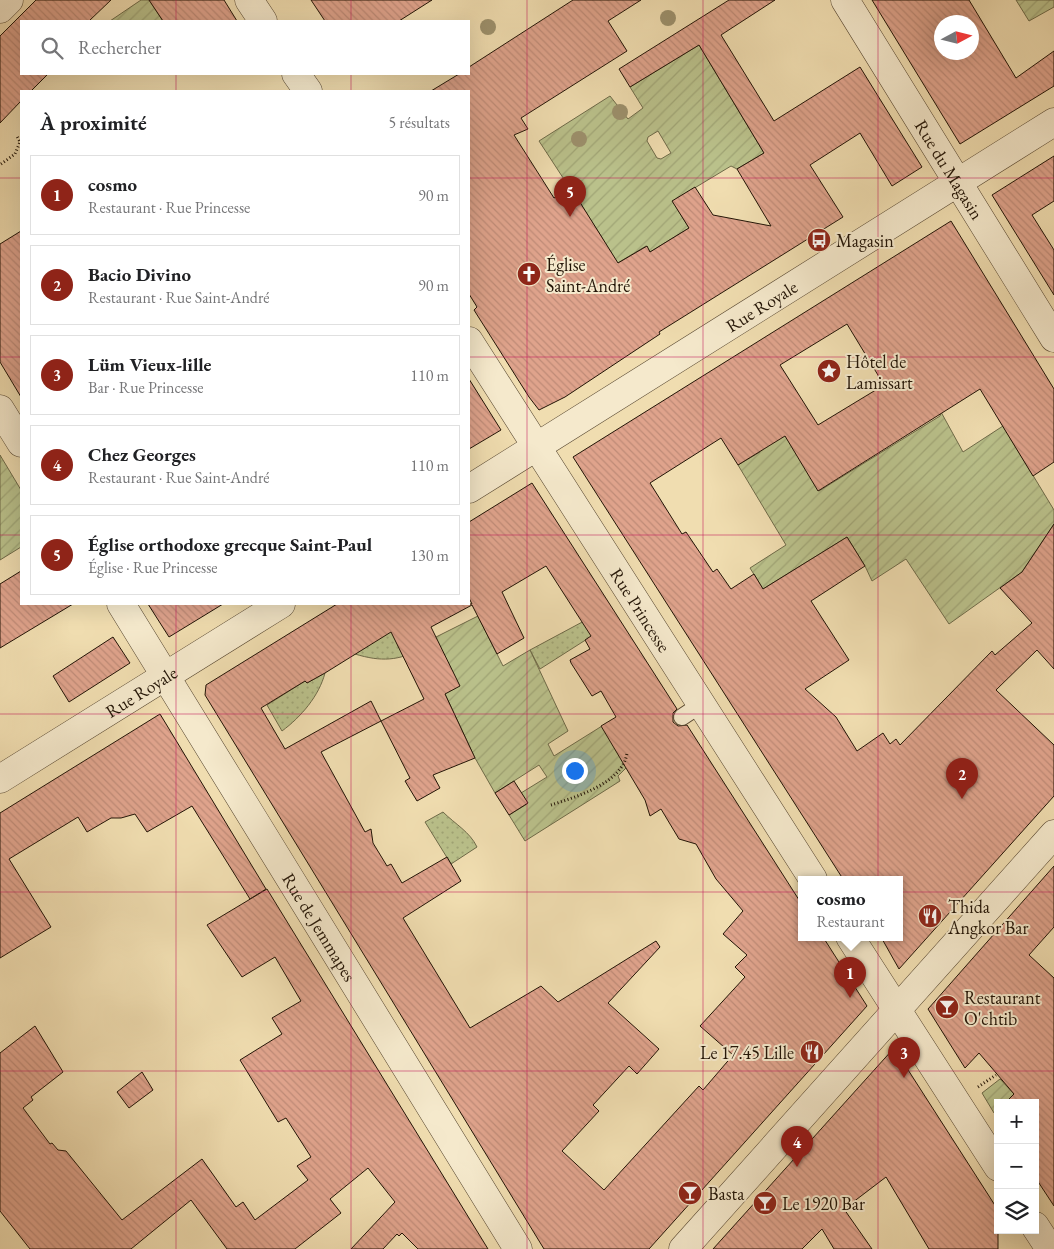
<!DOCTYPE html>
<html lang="fr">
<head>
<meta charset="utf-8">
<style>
	:root { --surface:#fff; --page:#f6f6f6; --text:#202124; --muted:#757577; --line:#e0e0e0; --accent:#8f2418 }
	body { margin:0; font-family:"EB Garamond",serif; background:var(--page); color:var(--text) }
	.controls { position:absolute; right:15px; bottom:15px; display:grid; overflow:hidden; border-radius:0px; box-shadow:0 5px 20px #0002 }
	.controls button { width:45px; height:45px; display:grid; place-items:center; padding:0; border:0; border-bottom:1px solid var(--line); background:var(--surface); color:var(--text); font:25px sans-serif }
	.compass { position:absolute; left:934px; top:15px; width:45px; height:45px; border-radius:50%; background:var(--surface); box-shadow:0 5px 20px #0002; rotate:83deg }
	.you { position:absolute; left:574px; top:770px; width:18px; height:18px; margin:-12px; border:4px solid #fff; border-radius:50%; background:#1a73e8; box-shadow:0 0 0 8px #1a73e833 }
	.badge { display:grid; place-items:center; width:32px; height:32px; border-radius:50%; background:var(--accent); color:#fff; font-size:16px; font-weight:700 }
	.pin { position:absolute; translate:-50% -41px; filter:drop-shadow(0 1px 2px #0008) }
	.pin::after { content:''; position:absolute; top:26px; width:18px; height:15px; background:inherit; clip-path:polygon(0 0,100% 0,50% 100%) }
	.popup { position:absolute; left:798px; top:876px; width:105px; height:65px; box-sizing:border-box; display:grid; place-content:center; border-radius:0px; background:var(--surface); filter:drop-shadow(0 1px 4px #0005); font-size:16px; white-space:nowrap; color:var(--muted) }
	.popup b { font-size:19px; color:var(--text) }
	.popup::after { content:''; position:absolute; left:50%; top:100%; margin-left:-10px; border:10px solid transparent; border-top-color:var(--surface) }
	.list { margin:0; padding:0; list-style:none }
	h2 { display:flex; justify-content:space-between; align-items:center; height:65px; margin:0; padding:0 20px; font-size:21px }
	h2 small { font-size:16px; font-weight:400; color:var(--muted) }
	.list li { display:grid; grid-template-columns:32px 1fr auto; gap:15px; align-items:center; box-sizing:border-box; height:80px; margin:0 10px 10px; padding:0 10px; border:1px solid var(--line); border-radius:0px }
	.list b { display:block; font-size:19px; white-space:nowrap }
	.list p { margin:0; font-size:16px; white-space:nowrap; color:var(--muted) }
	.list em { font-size:16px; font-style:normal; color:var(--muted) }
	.icon { flex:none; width:28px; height:28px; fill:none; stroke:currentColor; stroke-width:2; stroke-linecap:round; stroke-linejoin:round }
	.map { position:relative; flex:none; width:1054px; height:1249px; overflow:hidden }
	.search { position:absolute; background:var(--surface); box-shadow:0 5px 20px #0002; left:20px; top:20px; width:450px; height:55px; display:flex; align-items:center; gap:12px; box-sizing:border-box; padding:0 18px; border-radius:0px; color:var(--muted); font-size:19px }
	.panel { position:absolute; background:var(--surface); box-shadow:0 5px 20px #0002; left:20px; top:90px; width:450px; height:515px; border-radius:0px }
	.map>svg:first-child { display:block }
	.grass { fill:url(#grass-dots); stroke:#6e6a48 }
	.garden { fill:url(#garden-furrows); stroke:#6e6a48; fill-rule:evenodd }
	.building { fill:url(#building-back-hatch); stroke:#221406; fill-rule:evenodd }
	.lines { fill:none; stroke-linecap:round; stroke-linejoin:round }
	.service-casing { stroke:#564630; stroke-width:18 }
	.minor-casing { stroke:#564630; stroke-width:29 }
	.path { stroke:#221406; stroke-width:3; stroke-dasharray:1 2.5; stroke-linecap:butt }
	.service { stroke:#f5e9cc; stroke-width:16 }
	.minor { stroke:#f5e9cc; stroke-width:28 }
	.tree { fill:#9c906c }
	.grid { fill:none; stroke:#c2185b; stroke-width:1; stroke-opacity:0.55 }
	.labels { text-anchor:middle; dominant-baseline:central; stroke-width:4; stroke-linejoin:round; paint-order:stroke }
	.street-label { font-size:18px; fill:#221406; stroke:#f5e9cc }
	.poi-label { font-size:18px; fill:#221406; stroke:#f5e9cc; text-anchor:start }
</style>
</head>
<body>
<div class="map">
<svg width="1054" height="1249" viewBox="0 0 1054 1249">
	<defs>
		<pattern id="grass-dots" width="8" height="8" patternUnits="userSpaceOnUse" patternTransform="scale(1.25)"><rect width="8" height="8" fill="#bac18b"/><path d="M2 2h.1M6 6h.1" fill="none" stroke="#a0a576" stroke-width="1.8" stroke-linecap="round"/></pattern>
		<pattern id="garden-furrows" width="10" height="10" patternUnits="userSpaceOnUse" patternTransform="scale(1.25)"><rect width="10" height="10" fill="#bac18b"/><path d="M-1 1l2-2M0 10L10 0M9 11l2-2" fill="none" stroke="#a0a576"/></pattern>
		<pattern id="building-back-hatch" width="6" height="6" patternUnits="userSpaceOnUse" patternTransform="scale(1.25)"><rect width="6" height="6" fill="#dfa38c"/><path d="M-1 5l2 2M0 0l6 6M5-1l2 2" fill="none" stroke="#bf8b77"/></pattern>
	</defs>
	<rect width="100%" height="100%" fill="#f0ddb0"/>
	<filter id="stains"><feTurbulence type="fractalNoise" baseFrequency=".004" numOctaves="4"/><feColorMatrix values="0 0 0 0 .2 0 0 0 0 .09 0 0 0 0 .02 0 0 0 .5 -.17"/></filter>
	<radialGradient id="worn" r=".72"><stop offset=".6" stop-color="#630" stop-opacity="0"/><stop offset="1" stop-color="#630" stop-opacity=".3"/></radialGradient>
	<g class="grass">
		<path d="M408 617 423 648C399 661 381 662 355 654Z"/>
		<polygon points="586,620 595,634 540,669 530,650"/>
		<path d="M325 673C319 696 301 717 282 731L267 705 305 681 307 683Z"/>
		<path d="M443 812C455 824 470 832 477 847L451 864 425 822Z"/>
	</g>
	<g class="garden">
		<polygon points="141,0 149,0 163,21 110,21"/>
		<polygon points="1016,0 1054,0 1054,7 1029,21"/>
		<path d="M699 45 764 153 737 169 731 166 673 201 689 228 650 252 646 246 616 264 601 236 539 141 610 96 628 119 643 108 630 87ZM658 131 671 153 661 159 657 158 647 141 648 137Z"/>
		<polygon points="941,412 963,452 1003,426 1054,510 1054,524 1022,572 949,624 906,559 872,581 865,566 847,537 763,589 750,568 786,545 738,465 760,452 746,429 772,414 819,491 940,416"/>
		<polygon points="0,455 21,490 21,547 0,560"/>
		<polygon points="478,616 503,666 530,650 568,731 548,744 554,756 602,726 627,767 618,776 620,781 525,841 509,815 527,804 521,793 547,777 539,765 495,793 475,758 445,694 432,639"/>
		<polygon points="1000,1079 1014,1094 1005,1103 998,1103 998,1110 994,1113 982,1093"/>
	</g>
	<g class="building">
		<polygon points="36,0 111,0 89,21 21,21 21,74 48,74 31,91 21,91 21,101 0,123 0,36"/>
		<polygon points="149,0 224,0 237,21 163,21"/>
		<polygon points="311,0 432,0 399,21 325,21"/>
		<polygon points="573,0 641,0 608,21 627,51 521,118 528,129 514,135 554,198 571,188 618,263 647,246 650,252 689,228 672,201 695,187 713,215 771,226 737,169 764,153 699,45 630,87 619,69 729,0 775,0 721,35 774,121 860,67 922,167 892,186 860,133 810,165 843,217 659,332 660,334 565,397 539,410 529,397 474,310 477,307 469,294 469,91 431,91 459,74 469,74 469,67"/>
		<path d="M872 0H969L1016 78 1054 51V86L960 144ZM942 22H972V52H942Z"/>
		<polygon points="1054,156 1054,201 1032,215 1054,250 1054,295 992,195"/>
		<path d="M951 221 1054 389V462L1033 476 980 389 818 491 785 436 738 465 721 438 650 483 682 534 686 532 713 572 717 569 731 589 754 574 763 589 847 537 865 566 811 601 849 660 805 689 836 717 857 751 883 733 890 744 896 739 900 745 992 651 995 655 1032 623 1000 588 1022 572 1054 524V669L1037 650 996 690 1054 745V796L899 969 881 937H899V879H843L573 457ZM847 324 884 385 818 425 780 365Z"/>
		<polygon points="21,231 21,397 0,362 0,244"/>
		<polygon points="469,379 501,430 469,449"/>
		<path d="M532 483 677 709 673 713V722L678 726 687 725 801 903V937H823L867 1006 649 1249H544L205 695 206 685 337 604H472L469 598V522ZM546 566 591 636 585 640 590 649 570 660 571 663 592 696 601 691 616 717 601 726 645 800 650 816 661 809 679 839 696 844 716 879 743 911 723 934 747 955 735 967 745 977 700 1026 733 1055 703 1090 699 1086 604 1190 562 1151 599 1111 593 1105 629 1066 637 1074 659 1049 608 1003 660 947 656 941 558 1002 541 986 470 1028 403 918 461 881 447 857 402 883 391 864 387 866 373 843 371 829 365 832 321 752 381 721 410 778 405 781 417 801 440 788 433 775 475 758 445 694 460 686 431 627 472 605 497 654 524 638 502 592ZM391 632 424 699 381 721 371 701 285 749 261 708 305 681 307 683 325 673Z"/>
		<polygon points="21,571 21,604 73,604 0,648 0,584"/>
		<polygon points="148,604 223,604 169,637"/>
		<polygon points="113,637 130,663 69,702 53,676"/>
		<polygon points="160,714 266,889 250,899 192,806 147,832 135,814 121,818 111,818 87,832 78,817 9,859 51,927 0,958 0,813"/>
		<polygon points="514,781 528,803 509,815 495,793"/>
		<polygon points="1054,866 1054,927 1029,955 1054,978 1054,1206 1035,1177 1035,1103 1005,1103 1014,1094 979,1053 965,1068 928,1009"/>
		<polygon points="267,889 488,1249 418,1249 402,1233 399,1236 397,1234 383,1249 351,1249 395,1202 368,1168 330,1199 341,1213 295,1249 227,1249 191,1200 131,1249 30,1249 0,1211 0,1053 35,1026 63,1072 31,1097 33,1100 23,1108 50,1144 52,1143 58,1150 66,1151 122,1220 202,1159 236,1207 243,1202 255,1220 308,1180 297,1166 311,1157 286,1118 278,1122 240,1060 282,1034 272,1018 301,1001 275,957 242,977 207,925"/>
		<polygon points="894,1048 998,1210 998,1249 929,1249 886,1177 844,1209 872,1249 834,1249 822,1229 802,1249 713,1249"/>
		<polygon points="142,1072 153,1090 129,1108 117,1092"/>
	</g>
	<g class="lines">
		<g class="service-casing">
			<polyline id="service" points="682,717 700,705"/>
		</g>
		<g class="minor-casing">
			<g id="minor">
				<polyline points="249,0 263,21"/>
				<path id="s1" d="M845 0 1054 338"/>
				<polyline points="0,9 9,0"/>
				<polyline points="296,74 308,91"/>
				<path id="s2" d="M469 341 813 879"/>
				<polyline points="0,409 21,443"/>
				<path id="s3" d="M469 489 1054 122"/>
				<path id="s4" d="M121 604 518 1249"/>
				<path id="s5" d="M0 779 281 604"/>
				<polyline points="850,937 998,1167"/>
				<polyline points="1035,1226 1050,1249"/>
				<polyline points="683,1249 1054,834"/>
			</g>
		</g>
		<g class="path">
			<polyline points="1,164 15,154 20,142 17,136"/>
			<path d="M551 805C576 797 623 783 627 753"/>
			<polyline points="978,1087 996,1075"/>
		</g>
		<use href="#service" class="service"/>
		<use href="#minor" class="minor"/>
	</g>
	<g class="tree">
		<circle cx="668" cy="18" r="8"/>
		<circle cx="488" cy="27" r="8"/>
		<circle cx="620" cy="112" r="8"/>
		<circle cx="579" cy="139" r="8"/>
	</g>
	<path class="grid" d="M176 0V21M351 0V21M527 0V1249M703 0V1249M878 0V1249M176 74V91M351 74V91M0 178H21M469 178H1054M0 357H21M469 357H1054M0 535H21M469 535H1054M176 604V1249M351 604V1249M0 714H1054M0 892H1054M0 1071H1054"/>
	<defs>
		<g id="bus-disc" transform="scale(1.25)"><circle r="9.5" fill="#8f2418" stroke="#f5e9cc"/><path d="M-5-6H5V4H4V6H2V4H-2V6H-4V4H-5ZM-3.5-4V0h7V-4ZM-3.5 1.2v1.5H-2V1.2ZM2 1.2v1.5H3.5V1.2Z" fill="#fff"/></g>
		<g id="church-disc" transform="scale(1.25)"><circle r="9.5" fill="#8f2418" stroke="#f5e9cc"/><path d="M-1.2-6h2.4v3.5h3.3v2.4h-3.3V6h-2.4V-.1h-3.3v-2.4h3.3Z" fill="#fff"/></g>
		<g id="sight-disc" transform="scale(1.25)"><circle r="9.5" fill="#8f2418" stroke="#f5e9cc"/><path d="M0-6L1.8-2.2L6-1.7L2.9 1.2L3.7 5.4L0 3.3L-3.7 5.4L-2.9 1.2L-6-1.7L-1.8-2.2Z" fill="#fff"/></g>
		<g id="restaurant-disc" transform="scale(1.25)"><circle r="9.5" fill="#8f2418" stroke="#f5e9cc"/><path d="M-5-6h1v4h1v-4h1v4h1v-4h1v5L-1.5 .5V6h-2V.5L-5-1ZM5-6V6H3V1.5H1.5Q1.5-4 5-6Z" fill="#fff"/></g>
		<g id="bar-disc" transform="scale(1.25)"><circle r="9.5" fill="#8f2418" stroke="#f5e9cc"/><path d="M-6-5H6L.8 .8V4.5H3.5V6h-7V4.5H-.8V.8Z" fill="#fff"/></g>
	</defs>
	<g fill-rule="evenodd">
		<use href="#bus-disc" x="819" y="240"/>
		<use href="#church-disc" x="529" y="274"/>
		<use href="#sight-disc" x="829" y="371"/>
		<use href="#restaurant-disc" x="930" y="916"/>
		<use href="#bar-disc" x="947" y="1007"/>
		<use href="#restaurant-disc" x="812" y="1052"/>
		<use href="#bar-disc" x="690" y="1193"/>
		<use href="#bar-disc" x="765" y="1203"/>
	</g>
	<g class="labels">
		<g class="street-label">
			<text stroke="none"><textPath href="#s1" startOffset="199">Rue du Magasin</textPath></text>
			<text stroke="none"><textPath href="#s3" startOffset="345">Rue Royale</textPath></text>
			<text stroke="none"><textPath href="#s2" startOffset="319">Rue Princesse</textPath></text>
			<text stroke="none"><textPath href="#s5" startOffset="166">Rue Royale</textPath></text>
			<text stroke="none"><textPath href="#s4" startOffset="379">Rue de Jemmapes</textPath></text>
		</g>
		<g class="poi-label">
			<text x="836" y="240">Magasin</text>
			<text x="546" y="264">Église<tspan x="546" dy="21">Saint-André</tspan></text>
			<text x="846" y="361">Hôtel de<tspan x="846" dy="21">Lamissart</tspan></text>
			<text x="948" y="906">Thida<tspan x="948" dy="21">Angkor Bar</tspan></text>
			<text x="964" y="997">Restaurant<tspan x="964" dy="21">O'chtib</tspan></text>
			<text x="794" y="1052" text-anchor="end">Le 17.45 Lille</text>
			<text x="708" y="1193">Basta</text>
			<text x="782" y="1203">Le 1920 Bar</text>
		</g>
	</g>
	<rect width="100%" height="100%" filter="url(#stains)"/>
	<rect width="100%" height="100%" fill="url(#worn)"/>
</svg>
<div class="controls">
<button>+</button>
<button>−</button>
<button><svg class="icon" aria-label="layers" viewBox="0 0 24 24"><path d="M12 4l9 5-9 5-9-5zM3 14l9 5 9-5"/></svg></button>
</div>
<svg class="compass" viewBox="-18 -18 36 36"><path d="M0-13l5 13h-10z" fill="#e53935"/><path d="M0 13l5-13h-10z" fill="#757577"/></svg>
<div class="you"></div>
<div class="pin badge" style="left:850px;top:998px">1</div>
<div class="popup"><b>cosmo</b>Restaurant</div>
<div class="pin badge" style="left:962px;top:799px">2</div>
<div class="pin badge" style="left:904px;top:1078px">3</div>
<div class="pin badge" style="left:797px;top:1167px">4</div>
<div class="pin badge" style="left:570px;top:217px">5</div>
<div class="search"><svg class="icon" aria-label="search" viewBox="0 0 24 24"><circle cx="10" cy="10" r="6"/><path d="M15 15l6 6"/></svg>Rechercher</div>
<section class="panel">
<h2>À proximité<small>5 résultats</small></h2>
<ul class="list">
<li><span class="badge">1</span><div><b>cosmo</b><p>Restaurant · Rue Princesse</p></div><em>90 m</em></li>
<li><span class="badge">2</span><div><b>Bacio Divino</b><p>Restaurant · Rue Saint-André</p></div><em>90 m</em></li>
<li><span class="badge">3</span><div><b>Lüm Vieux-lille</b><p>Bar · Rue Princesse</p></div><em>110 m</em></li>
<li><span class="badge">4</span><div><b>Chez Georges</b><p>Restaurant · Rue Saint-André</p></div><em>110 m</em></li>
<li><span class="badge">5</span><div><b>Église orthodoxe grecque Saint-Paul</b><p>Église · Rue Princesse</p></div><em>130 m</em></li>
</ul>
</section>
</div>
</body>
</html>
